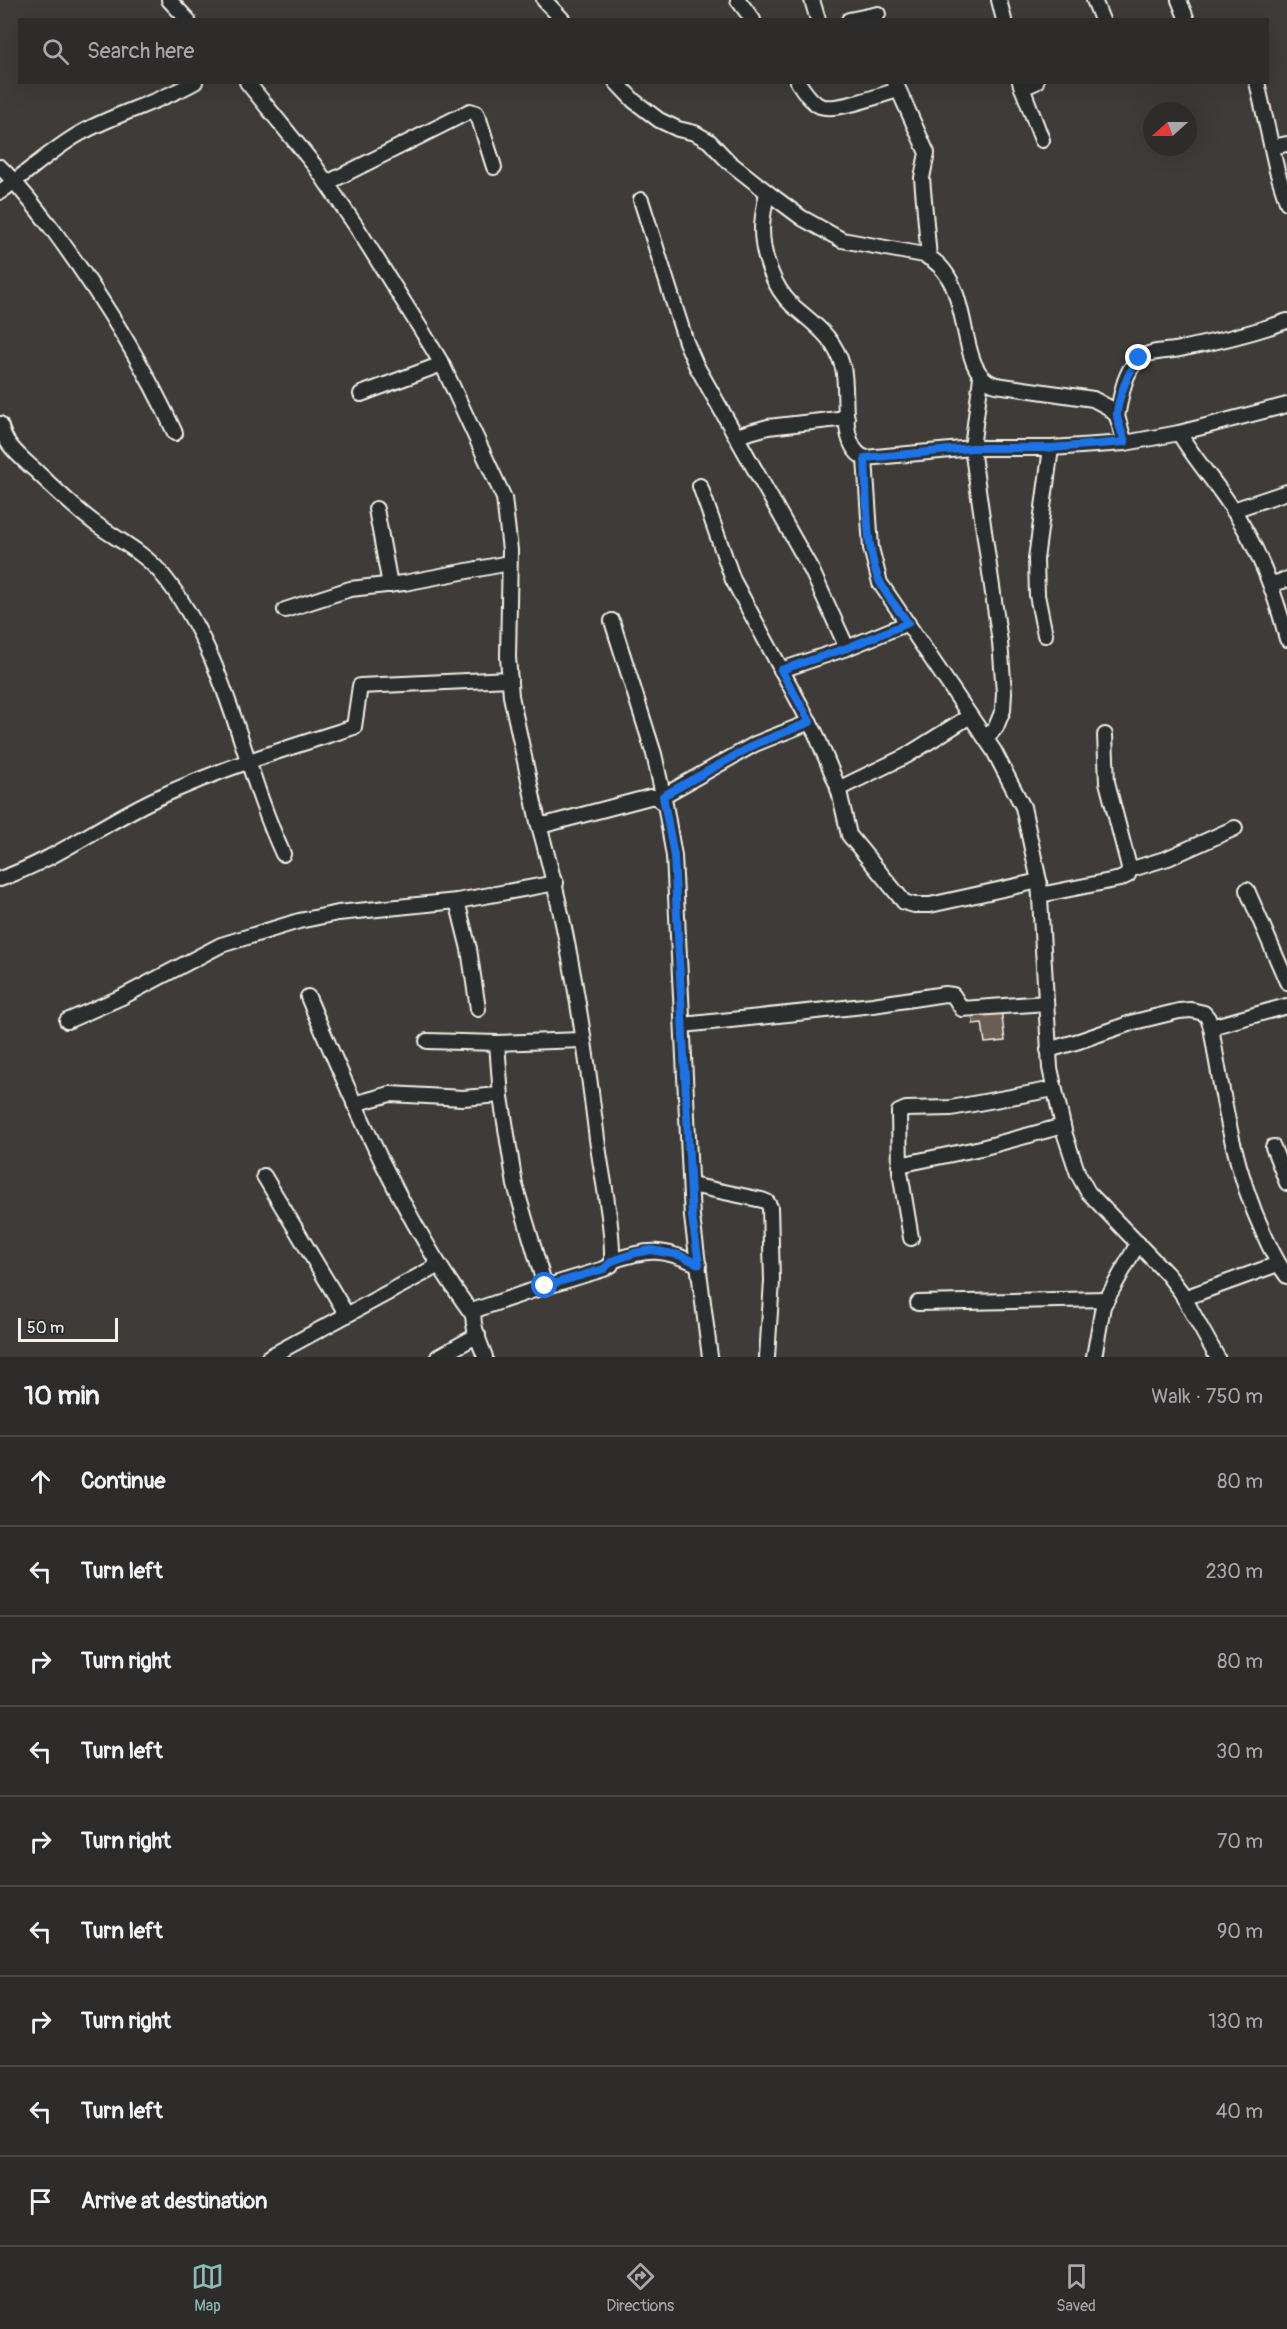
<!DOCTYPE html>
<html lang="en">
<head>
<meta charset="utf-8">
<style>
	:root { --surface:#2e2c2b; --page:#363433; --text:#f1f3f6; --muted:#a7a7a9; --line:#494847; --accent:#8bbbb9 }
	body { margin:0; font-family:Pangolin,sans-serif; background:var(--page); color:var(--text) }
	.compass { position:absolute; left:1143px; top:102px; width:54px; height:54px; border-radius:50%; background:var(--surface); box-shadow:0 6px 24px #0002; rotate:249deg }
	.scale { position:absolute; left:18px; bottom:15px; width:100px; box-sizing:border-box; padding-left:6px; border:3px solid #f4f1e8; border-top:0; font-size:16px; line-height:21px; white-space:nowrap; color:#f4f1e8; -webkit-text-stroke:4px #2a2d2e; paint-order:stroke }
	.stop { position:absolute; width:18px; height:18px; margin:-14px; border:4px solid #1a73e8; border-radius:50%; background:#fff }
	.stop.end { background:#1a73e8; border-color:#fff; box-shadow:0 2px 6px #0008 }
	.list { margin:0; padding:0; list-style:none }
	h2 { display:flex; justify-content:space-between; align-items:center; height:78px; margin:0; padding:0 24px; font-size:26px }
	h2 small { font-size:20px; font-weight:400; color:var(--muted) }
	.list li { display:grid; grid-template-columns:39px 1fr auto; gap:18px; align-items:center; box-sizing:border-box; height:90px; padding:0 24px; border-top:2px solid var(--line) }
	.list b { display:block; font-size:22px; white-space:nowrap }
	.list em { font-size:20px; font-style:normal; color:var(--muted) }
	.icon { flex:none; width:33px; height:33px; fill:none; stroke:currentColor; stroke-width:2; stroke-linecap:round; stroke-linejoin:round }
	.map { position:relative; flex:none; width:1287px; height:1357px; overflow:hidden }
	.search { position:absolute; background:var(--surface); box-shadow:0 6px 24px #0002; left:18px; right:18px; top:18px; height:66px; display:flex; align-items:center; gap:15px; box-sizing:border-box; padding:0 21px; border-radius:0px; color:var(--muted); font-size:22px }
	.sheet { height:888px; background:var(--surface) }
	nav { display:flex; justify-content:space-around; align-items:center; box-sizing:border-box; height:84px; border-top:2px solid var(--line); background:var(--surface); font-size:16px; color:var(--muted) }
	nav a { display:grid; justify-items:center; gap:3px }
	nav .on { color:var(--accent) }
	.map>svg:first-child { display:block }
	.building { fill:#6b5d52; stroke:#f4f1e8; stroke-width:1.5 }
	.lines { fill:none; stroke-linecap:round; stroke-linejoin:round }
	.minor-casing { stroke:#f4f1e8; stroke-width:18 }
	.minor { stroke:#2a2d2e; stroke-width:14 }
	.route { stroke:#1a73e8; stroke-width:8 }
</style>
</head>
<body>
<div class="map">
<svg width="1287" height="1357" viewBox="0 0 1287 1357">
	<rect width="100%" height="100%" fill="#3e3b39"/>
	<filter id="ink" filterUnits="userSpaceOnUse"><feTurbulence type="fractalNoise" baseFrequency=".0167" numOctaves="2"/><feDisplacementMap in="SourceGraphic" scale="12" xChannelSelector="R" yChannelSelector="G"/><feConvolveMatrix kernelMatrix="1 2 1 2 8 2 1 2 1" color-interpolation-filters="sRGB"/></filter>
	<g filter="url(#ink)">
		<polygon class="building" points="1001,1009 1005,1041 985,1043 982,1023 973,1024 972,1013"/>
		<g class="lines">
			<g class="minor-casing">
				<g id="minor">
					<polyline points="169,0 188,20"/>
					<polyline points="544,0 563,20"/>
					<polyline points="738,0 753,20"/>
					<polyline points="812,0 818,20"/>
					<polyline points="999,0 1004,20"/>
					<polyline points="1094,0 1102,20"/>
					<polyline points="1179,0 1187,20"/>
					<polyline points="849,20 878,14"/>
					<polyline points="247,82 315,166 356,226 422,331 442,364 504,498 510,550 508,657 511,696 538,822 543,824 548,824 650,797 656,797 665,804 674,856 692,1217 710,1357"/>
					<path d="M616 82 634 101 659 120 678 129 695 133 709 141 729 162 767 192C765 204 762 217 762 229 762 255 773 287 792 305 815 325 835 337 843 368 849 392 838 447 865 458L972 448H1051L1125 443 1179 433 1287 405"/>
					<path d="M798 82C804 91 811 102 820 106 837 112 880 95 898 90"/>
					<polyline points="895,82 927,153 922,178 929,258"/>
					<polyline points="1020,82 1042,140"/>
					<polyline points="1257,82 1277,171 1287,202"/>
					<polyline points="1022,88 1036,82"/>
					<polyline points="1272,147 1287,144"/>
					<path d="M0 167C20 186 36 208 53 230 100 294 142 361 175 433"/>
					<polyline points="327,183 470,111 476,113 479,119 494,167"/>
					<path d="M0 192C27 173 51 150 79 134 116 113 158 103 195 82"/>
					<path d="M767 192 802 218 842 240 924 255C978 279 952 373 996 385L1093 399 1108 407 1117 416 1125 443"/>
					<polyline points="641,200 686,342 696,365 812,571 847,648"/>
					<polyline points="981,377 972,448 1000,642 1004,692 1003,710 996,727 986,739"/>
					<polyline points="361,394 442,364"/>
					<path d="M1117 416C1121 399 1123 374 1137 361 1147 350 1166 352 1180 349 1216 342 1253 333 1287 321"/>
					<path d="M0 424C2 431 4 438 9 444 16 454 26 462 35 470 54 488 74 508 96 524 118 540 143 552 161 573 228 654 240 761 283 854"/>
					<path d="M1179 433C1196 462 1220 487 1237 516 1261 554 1276 596 1287 639"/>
					<polyline points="736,436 768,427 847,418"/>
					<polyline points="865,458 871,548 880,583 994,751 1023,807 1039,881 1050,1068 1065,1135 1078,1174 1088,1192 1168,1275 1181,1292 1217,1357"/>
					<polyline points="700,486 733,580 816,734 838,787 849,835 904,902 914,905 930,905 1039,881"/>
					<polyline points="376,509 390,585"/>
					<polyline points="1233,510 1287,492"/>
					<polyline points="1270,584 1287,580"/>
					<polyline points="285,610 350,589 404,583 509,563"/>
					<polyline points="612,621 654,754 665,804"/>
					<polyline points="1045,635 1037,595 1036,559 1051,448"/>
					<polyline points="781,670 847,648 908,623"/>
					<polyline points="838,789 906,756 970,716"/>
					<polyline points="663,796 755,744 810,722"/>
					<polyline points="1129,870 1168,858 1235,828"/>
					<path d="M0 879C55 860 102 824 155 799 219 769 287 748 354 727L360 686 510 679"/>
					<polyline points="1247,890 1287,982"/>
					<polyline points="1040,895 1120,879 1128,875 1129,867 1107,782 1105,735"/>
					<polyline points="457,901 469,949 478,1009"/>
					<path d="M308 997C355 1107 402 1218 473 1315"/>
					<polyline points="67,1021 122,997 221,945 299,921 338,913 457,901 556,883"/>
					<polyline points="683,1025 873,1005 945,994 953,995 962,1009 1046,1003"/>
					<polyline points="1211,1027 1287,1006"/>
					<polyline points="427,1041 497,1043 583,1040"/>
					<polyline points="497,1043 501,1097 515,1185 545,1286"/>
					<path d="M1048 1050 1079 1041 1134 1022 1179 1011 1191 1010 1204 1013 1208 1018 1211 1027C1223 1097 1233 1167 1263 1232 1270 1248 1277 1263 1287 1276"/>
					<polyline points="354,1104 390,1094 463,1098 500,1095"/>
					<polyline points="1273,1147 1287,1183"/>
					<polyline points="899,1165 981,1148 1063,1126"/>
					<polyline points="264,1176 347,1315"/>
					<polyline points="691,1185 762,1200 767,1202 770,1207 772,1281 767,1357"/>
					<polyline points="911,1238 900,1172 899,1112 906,1109 951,1108 1054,1089"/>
					<path d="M612 1261C648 1248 664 1248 699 1265"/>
					<polyline points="1184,1298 1278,1264"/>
					<polyline points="918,1303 1107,1299"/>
					<polyline points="269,1357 439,1265"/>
					<polyline points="438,1357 478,1335"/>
					<path d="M485 1357C481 1345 469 1322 475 1310L528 1292 604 1269 611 1265 612 1261C613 1224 602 1177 597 1139 584 1032 568 926 538 822"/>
					<polyline points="1094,1357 1103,1306 1138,1243"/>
				</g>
			</g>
			<use href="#minor" class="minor"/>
		</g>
	</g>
	<g class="lines" filter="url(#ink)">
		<path class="route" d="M545 1286 604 1269 612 1261 635 1253 651 1250 679 1255 699 1264 692 1217 674 856 663 796 756 744 810 722 781 670 847 648 908 623C899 610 888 598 881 584 865 554 867 494 865 458L972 448H1051L1125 442C1123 435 1117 421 1117 415 1117 400 1129 370 1139 358"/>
	</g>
</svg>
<svg class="compass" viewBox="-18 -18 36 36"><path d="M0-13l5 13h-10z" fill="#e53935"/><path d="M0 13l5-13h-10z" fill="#a7a7a9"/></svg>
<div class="scale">50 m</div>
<div class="stop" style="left:545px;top:1286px"></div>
<div class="stop end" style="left:1139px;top:358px"></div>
<div class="search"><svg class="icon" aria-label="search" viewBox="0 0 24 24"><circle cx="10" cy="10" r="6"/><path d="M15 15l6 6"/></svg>Search here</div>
</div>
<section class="sheet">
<h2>10 min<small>Walk · 750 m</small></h2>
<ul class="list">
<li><svg class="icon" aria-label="ahead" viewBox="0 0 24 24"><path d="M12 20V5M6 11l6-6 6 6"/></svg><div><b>Continue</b></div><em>80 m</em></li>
<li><svg class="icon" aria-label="left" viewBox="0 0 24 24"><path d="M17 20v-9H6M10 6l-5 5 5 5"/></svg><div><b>Turn left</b></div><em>230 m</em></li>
<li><svg class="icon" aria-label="right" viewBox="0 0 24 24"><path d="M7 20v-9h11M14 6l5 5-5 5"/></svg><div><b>Turn right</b></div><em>80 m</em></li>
<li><svg class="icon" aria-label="left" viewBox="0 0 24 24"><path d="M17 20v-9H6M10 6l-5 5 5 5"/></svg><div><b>Turn left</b></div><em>30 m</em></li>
<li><svg class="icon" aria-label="right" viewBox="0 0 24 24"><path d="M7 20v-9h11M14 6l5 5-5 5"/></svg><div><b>Turn right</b></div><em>70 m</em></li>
<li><svg class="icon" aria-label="left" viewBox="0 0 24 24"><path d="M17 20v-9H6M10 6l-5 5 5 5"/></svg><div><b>Turn left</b></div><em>90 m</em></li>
<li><svg class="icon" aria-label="right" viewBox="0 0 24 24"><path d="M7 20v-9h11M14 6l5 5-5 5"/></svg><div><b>Turn right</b></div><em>130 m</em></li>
<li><svg class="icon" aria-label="left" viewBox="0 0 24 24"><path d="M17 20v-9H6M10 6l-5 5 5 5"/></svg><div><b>Turn left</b></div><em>40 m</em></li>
<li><svg class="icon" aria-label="arrive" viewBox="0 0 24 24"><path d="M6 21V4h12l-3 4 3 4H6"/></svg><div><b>Arrive at destination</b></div></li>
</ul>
</section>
<nav>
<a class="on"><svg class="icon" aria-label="map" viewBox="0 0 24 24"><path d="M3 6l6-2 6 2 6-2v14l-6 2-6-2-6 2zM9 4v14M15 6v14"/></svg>Map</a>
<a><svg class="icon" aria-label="directions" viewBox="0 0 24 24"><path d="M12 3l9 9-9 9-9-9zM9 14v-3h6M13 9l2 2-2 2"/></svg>Directions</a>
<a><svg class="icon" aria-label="saved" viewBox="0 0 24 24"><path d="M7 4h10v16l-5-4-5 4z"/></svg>Saved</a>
</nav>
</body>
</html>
